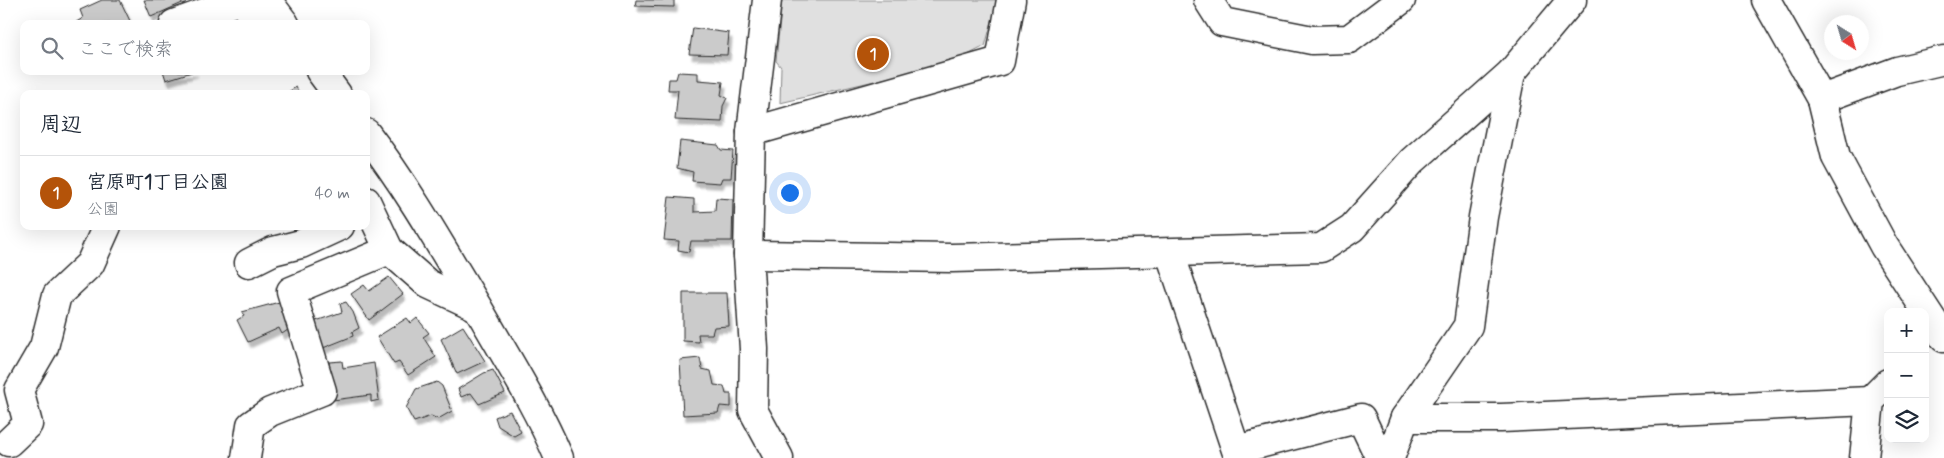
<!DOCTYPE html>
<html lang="ja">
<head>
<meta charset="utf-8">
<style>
	:root { --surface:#fff; --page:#f2f2f3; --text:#1f2937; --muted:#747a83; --line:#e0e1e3; --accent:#b45309 }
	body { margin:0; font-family:Mynerve,"Klee One",sans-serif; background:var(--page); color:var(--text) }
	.controls { position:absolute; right:15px; bottom:15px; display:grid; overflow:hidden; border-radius:10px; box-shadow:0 5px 20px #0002 }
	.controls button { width:45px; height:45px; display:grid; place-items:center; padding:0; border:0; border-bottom:1px solid var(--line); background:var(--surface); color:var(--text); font:25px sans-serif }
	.compass { position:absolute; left:1824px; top:15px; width:45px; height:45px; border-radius:50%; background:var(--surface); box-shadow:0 5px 20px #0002; rotate:143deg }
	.you { position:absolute; left:789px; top:192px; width:18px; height:18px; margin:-12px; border:4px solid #fff; border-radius:50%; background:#1a73e8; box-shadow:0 0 0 8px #1a73e833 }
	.badge { display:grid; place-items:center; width:32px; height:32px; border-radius:50%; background:var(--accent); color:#fff; font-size:16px; font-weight:700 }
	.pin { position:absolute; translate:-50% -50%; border:2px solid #fff; box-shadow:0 1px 5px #0006 }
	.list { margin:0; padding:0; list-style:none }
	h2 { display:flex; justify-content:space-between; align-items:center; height:65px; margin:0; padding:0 20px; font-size:21px }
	h2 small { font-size:16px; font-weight:400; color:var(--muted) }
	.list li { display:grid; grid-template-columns:32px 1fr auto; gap:15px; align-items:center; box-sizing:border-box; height:75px; padding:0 20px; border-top:1px solid var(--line) }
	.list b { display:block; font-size:19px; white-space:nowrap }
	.list p { margin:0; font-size:16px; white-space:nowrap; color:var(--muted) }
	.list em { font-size:16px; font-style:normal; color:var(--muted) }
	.icon { flex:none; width:28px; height:28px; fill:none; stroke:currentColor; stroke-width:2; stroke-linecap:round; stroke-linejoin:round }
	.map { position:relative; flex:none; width:1944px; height:458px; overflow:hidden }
	.search { position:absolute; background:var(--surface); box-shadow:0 5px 20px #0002; left:20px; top:20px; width:350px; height:55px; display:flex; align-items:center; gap:12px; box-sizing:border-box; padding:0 18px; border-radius:10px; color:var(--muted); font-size:19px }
	.panel { position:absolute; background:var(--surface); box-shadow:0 5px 20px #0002; left:20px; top:90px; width:350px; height:140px; border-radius:10px }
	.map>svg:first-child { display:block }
	.green { fill:#e0e0e0; stroke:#868686 }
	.building { fill:#cbcbcb; stroke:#2b2b2b; filter:url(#shadow) }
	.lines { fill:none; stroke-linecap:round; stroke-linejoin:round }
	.minor-casing { stroke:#2b2b2b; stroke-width:31 }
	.minor { stroke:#fff; stroke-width:28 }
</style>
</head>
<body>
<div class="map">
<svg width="1944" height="458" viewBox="0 0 1944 458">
	<defs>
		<filter id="shadow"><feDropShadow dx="3" dy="5.5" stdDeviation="1" flood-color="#0004"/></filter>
	</defs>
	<rect width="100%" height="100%" fill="#fff"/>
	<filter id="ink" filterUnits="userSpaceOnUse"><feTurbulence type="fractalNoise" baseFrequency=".02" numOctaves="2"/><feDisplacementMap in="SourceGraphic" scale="10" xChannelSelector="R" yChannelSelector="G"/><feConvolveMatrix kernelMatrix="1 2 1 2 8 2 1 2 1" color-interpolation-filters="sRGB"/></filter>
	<g filter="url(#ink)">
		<polygon class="green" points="782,0 998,0 985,46 952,63 780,103 781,67 776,61"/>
		<g class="building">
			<polygon points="102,0 120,0 131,23 73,24 83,18 80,10"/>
			<polygon points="144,0 189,0 151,17"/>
			<polygon points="636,0 674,0 674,7 635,6"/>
			<polygon points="693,28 729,33 727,55 689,54"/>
			<polygon points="163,71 195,71 166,80"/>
			<polygon points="678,72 698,73 698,80 723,82 721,95 727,98 723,106 722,122 675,120 678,90 668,90 669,79 676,79"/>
			<polygon points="296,87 300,94 285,94"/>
			<polygon points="680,141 718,145 721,150 733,151 731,178 722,178 720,183 692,181 693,172 677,168"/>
			<polygon points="669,197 694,199 694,212 715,211 716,198 733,199 732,241 691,241 689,252 678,250 679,241 664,240"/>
			<polygon points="389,277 403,294 369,320 351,294 364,285 369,291"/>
			<polygon points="683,293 727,293 729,326 714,327 712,334 698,334 699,342 683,341"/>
			<polygon points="283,301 295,325 282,334 279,328 248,342 237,320 244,316 242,312"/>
			<polygon points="346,302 353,312 359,328 352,332 353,336 323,348 311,309 316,321 342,312 340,304"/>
			<polygon points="407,318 411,323 417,318 429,333 423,337 436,357 408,375 399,362 394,364 377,337"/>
			<polygon points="463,326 485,361 457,374 441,339"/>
			<polygon points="700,358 702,369 711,371 714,385 724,386 726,394 731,394 731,407 720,406 718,413 683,415 680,360"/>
			<polygon points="342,361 343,368 374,363 379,400 371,402 371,395 333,400 329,362"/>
			<polygon points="493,370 505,393 479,404 471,393 461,397 458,389 484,373"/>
			<polygon points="437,382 442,386 452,411 438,419 431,416 414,422 406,408 416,389"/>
			<polygon points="510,411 521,432 514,436 498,426 495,417"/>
		</g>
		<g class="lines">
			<g class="minor-casing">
				<g id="minor">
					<polyline points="241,0 258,24"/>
					<polyline points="267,0 285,24"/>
					<polyline points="767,0 751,132 748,255 754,349 753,410 779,458"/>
					<polyline points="1208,0 1222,22 1312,40 1349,39 1401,0"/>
					<polyline points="1766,0 1822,99 1836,157 1884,246 1944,338"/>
					<polyline points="174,24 240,0"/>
					<polyline points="320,71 337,94"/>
					<polyline points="1822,99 1897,71 1944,60"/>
					<polyline points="751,132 1000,61 1011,0"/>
					<path d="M366 133C408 188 442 248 478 308 506 357 537 406 559 458"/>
					<polyline points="366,201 389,250 428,284 477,307"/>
					<polyline points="1170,253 1236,450 1361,418 1380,458"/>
					<polyline points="748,255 952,258 1321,248 1352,228 1412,161 1511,73 1572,0"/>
					<polyline points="249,263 273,251 301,244 340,226"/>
					<polyline points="1405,418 1501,418 1870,401"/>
					<polyline points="9,442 28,424 19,390 44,347 57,295 90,264 107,226"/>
					<polyline points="246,458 251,425 270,412 322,391 291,291 389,250"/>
					<polyline points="1390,458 1405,418 1468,326 1483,217 1511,73"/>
					<polyline points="1864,458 1870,401 1888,383"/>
				</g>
			</g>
			<use href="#minor" class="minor"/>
		</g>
	</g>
</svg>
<div class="controls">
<button>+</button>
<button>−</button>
<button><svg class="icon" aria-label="layers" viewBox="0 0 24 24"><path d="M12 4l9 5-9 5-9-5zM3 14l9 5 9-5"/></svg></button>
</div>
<svg class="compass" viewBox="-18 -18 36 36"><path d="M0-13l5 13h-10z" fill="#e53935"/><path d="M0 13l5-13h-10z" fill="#747a83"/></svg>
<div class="you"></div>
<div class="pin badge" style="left:873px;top:54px">1</div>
<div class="search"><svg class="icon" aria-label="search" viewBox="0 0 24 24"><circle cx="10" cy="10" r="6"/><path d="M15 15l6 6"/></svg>ここで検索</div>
<section class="panel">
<h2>周辺<small></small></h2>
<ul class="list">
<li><span class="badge">1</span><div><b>宮原町1丁目公園</b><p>公園</p></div><em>40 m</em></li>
</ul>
</section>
</div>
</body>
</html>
